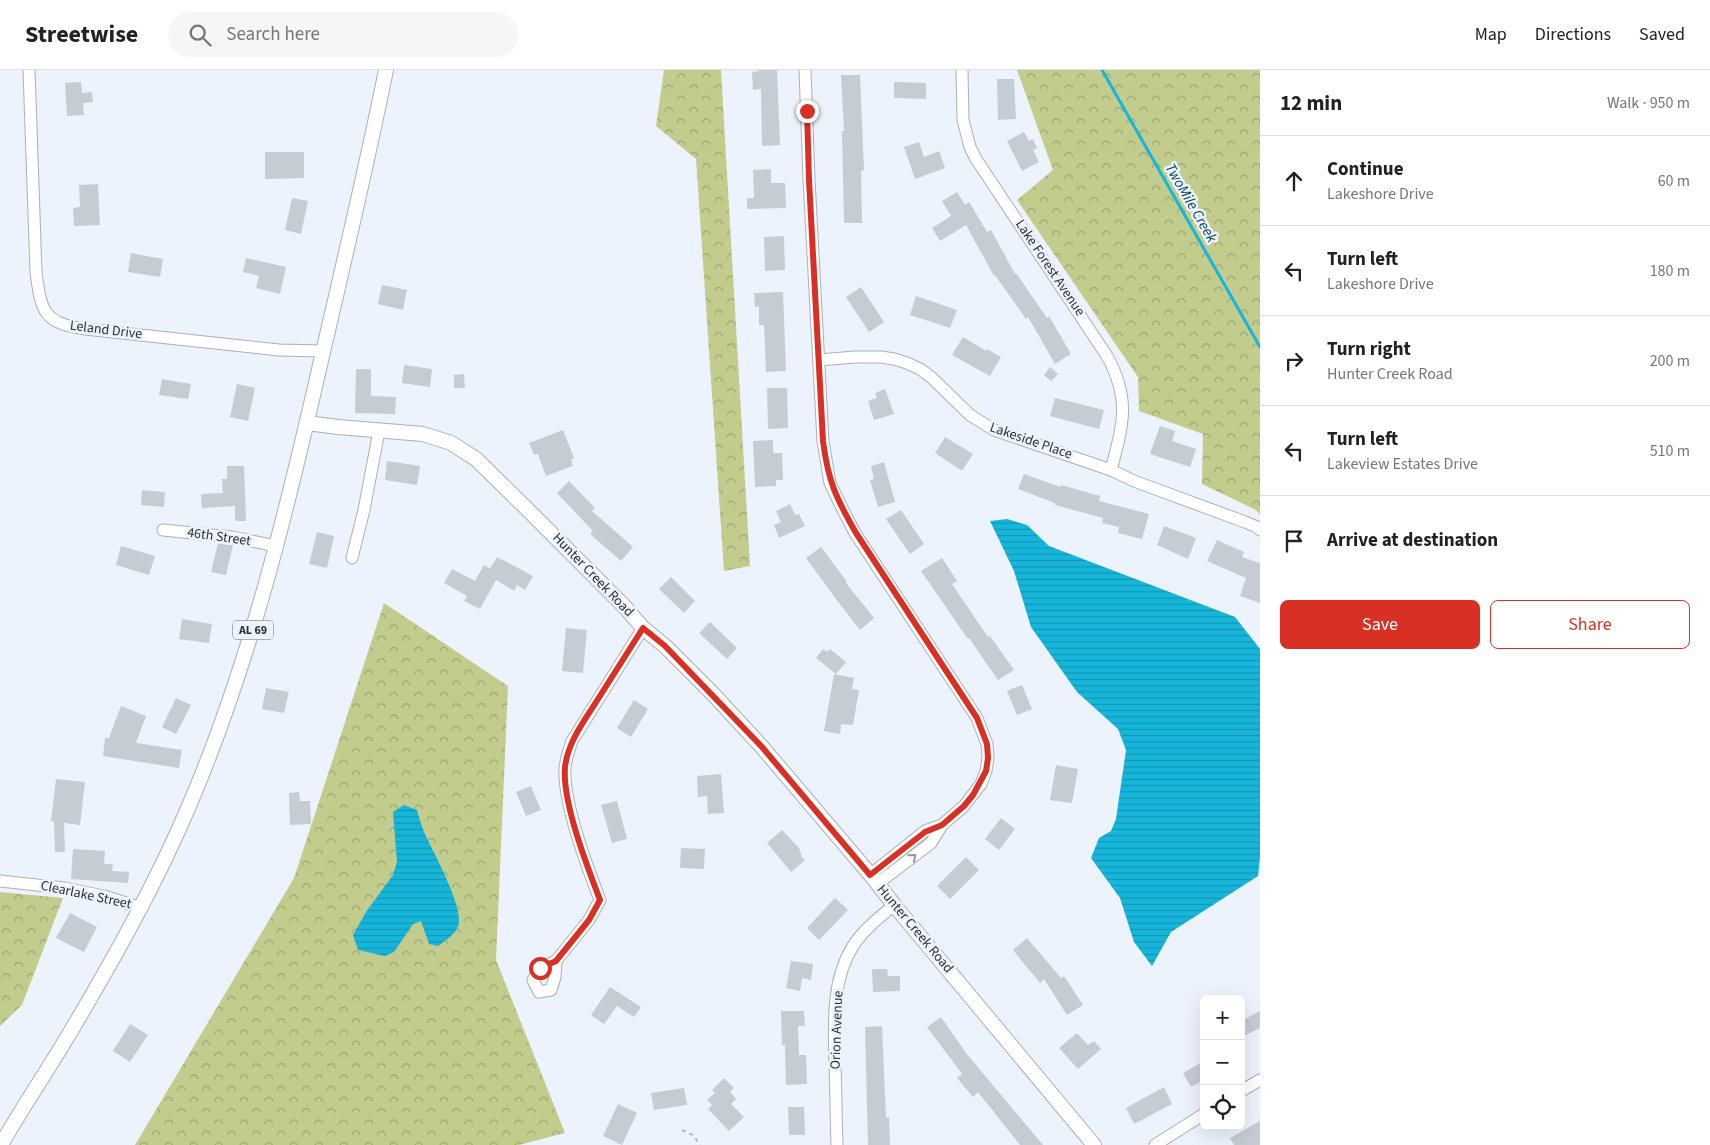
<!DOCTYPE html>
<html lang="en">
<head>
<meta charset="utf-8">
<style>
	:root { --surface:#fff; --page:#f6f6f6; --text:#222; --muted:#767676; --line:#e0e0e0; --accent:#d93025 }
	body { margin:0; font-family:"Source Sans 3",sans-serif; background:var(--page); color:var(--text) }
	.controls { position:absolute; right:15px; bottom:15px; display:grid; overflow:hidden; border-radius:8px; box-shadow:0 5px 20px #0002 }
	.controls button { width:45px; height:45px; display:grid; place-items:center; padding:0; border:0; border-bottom:1px solid var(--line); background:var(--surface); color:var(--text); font:25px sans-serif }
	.stop { position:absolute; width:15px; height:15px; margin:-11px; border:4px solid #d93025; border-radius:50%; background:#fff }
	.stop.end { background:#d93025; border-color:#fff; box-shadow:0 1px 5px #0008 }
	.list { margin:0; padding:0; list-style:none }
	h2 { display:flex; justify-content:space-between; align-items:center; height:65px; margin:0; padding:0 20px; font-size:21px }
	h2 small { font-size:16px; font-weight:400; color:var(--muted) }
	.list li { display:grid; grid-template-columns:32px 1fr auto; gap:15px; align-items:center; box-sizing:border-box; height:90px; padding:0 20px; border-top:1px solid var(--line) }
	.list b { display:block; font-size:19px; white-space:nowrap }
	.list p { margin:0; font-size:16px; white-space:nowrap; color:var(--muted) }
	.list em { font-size:16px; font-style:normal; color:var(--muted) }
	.actions { display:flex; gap:10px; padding:15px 20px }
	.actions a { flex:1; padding:11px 0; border:1px solid var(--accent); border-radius:8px; text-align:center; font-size:18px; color:var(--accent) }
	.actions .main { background:var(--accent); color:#fff }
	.icon { flex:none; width:28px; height:28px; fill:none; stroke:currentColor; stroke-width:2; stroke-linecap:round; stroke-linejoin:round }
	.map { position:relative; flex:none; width:1260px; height:1075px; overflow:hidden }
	header { display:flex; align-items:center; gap:30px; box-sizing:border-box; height:70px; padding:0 25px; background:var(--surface); border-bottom:1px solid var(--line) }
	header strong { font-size:24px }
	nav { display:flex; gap:28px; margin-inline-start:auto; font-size:18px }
	.search { width:350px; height:45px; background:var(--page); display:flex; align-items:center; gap:12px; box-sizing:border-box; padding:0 18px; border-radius:28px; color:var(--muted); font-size:19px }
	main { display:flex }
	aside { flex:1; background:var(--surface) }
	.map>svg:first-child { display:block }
	.forest { fill:url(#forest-crowns) }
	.water { fill:url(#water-rules) }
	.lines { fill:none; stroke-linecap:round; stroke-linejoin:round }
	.stream { stroke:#16b6db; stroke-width:3 }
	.building { fill:#c5ccd4 }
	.minor-casing { stroke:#a9b0b8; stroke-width:13 }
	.major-casing { stroke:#a9b0b8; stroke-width:16 }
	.path { stroke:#b3b9c0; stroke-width:2; stroke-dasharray:4 4; stroke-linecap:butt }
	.minor { stroke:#fff; stroke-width:11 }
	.major { stroke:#fff; stroke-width:14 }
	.oneway { stroke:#96989a }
	.route { stroke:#d93025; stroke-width:6 }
	.labels { text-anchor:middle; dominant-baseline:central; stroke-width:5; stroke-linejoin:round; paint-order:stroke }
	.shield { fill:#ecf3fc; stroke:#676b70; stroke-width:1 }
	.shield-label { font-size:12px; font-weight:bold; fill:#2e3134 }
	.street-label { font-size:14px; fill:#2e3134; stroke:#ecf3fc }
	.water-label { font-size:15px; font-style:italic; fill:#003e4e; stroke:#ecf3fc }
</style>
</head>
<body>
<header>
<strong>Streetwise</strong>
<div class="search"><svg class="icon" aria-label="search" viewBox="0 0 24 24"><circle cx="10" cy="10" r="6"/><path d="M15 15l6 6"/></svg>Search here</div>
<nav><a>Map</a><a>Directions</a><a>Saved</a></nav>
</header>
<main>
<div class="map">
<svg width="1260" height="1075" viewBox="0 0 1260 1075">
	<defs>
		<pattern id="forest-crowns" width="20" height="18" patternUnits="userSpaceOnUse" patternTransform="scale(1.25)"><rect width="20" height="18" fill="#c1cc8d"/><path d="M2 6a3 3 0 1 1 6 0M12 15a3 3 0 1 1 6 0" fill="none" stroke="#9da674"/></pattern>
		<pattern id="water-rules" width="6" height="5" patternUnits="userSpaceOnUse" patternTransform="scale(1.25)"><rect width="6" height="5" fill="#16b6db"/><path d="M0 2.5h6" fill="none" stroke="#1495b2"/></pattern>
	</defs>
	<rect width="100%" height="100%" fill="#ecf3fc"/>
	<g class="forest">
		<polygon points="664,0 721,0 750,496 724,501 696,89 656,56"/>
		<polygon points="1017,0 1260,0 1260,445 1256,440 1202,414 1203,364 1139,341 1138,307 1017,130 1053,100"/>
		<polygon points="384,533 508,616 496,890 565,1063 519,1075 135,1075 294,808"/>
		<polygon points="0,822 63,828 22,935 0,956"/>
	</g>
	<g class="water">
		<polygon points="1007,449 1027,455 1049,476 1235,547 1260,579 1260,787 1258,806 1171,862 1152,896 1134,872 1120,828 1091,788 1099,768 1111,761 1116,749 1126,680 1118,659 1077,622 1031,557 1014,501 990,451"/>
		<path d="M404 735 417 740C419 747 421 755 424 762 432 780 466 840 458 857 454 865 445 871 438 876L429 874 421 851 413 854 394 882 385 886 358 880 353 865 366 842 393 805 397 792 393 742Z"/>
	</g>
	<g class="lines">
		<polyline class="stream" points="1102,0 1260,277"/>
	</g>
	<g class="building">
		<polygon points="759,0 777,0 780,75 762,76 761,19 753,20 752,2 759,1"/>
		<polygon points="841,5 860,5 864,100 861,101 862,153 844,153 842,61 844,61"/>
		<polygon points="997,9 1014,9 1016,49 998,50"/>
		<polygon points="81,12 82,23 92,22 93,32 83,33 84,45 67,46 65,13"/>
		<polygon points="894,12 926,13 926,29 894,28"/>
		<polygon points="1024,62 1029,71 1033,69 1037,78 1033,80 1039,92 1022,101 1007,71"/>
		<polygon points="919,72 924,87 939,81 945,98 915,109 904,77"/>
		<polygon points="265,82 304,82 304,108 265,109"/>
		<polygon points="771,99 771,113 785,113 786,138 747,139 747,128 754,128 753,100"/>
		<polygon points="98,114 100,155 74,156 73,138 80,137 79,115"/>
		<polygon points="957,122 965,135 969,132 987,162 991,160 1015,204 1016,203 1047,248 1049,246 1071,284 1055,294 1028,247 1026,249 995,205 994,206 966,155 940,171 932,158 951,146 942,131"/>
		<polygon points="292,128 308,131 301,164 285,160"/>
		<polygon points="784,166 785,200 765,201 764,167"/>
		<polygon points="131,183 163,189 160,207 128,202"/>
		<polygon points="246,188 286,197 280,224 256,218 259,206 243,202"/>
		<polygon points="382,215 407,220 403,240 378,234"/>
		<polygon points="861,217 884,252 869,262 846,227"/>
		<polygon points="783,222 786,301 766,302 764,255 759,255 759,237 755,237 754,223"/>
		<polygon points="916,226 957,240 950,258 910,245"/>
		<polygon points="963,267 986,281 987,279 1001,287 990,306 952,285"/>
		<polygon points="404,295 432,299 430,317 402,313"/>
		<polygon points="1050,297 1058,304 1051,311 1044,305"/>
		<polygon points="356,299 371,299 371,326 396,327 395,344 355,343"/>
		<polygon points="464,304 465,318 454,318 454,305"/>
		<polygon points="162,309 191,314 188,329 159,325"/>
		<polygon points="237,314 255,318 248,351 230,347"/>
		<polygon points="767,318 787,318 788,358 768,359"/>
		<polygon points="885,319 894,344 874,350 868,331 877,328 875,323"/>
		<polygon points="1055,328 1104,340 1099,359 1050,346"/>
		<polygon points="1160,356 1175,361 1172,371 1196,379 1190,397 1150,384"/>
		<polygon points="563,360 574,388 571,390 573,396 546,406 538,384 534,385 529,373"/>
		<polygon points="945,367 973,384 962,401 935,383"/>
		<polygon points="773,370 773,383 782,383 783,410 776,410 776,416 755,417 753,371"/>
		<polygon points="387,391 420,396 417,415 385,410"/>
		<polygon points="884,392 895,432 878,437 870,410 874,409 871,396"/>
		<polygon points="227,396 244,396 246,451 235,451 235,436 202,438 201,424 223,423 222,409 227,409"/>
		<polygon points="1024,404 1060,417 1061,415 1100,426 1099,431 1149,444 1142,469 1118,463 1119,457 1102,453 1103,448 1055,435 1055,433 1018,419"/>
		<polygon points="569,411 595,438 592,441 633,477 621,491 590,464 593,461 557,423"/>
		<polygon points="142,420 165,422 164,437 141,435"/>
		<polygon points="790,434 795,445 799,444 805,456 779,468 774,455 781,452 776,441"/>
		<polygon points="901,440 924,474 910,484 886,449"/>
		<polygon points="1164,456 1196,468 1188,489 1157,475"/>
		<polygon points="317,462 334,466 327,498 309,494"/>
		<polygon points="1217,470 1244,482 1242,487 1260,493 1260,533 1240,526 1246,508 1207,491"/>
		<polygon points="218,473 233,475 226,505 211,502"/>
		<polygon points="121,476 155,486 149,505 116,495"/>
		<polygon points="821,477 847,512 846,513 874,548 860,560 839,533 806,488"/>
		<polygon points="497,487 533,506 525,520 517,515 514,521 496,510 480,539 464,531 467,526 444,513 452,499 475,511 484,495 490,499"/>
		<polygon points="942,488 957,511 952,514 988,567 990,566 1014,600 998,610 969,568 968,569 921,501"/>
		<polygon points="671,507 695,531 684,543 659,519"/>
		<polygon points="182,549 212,554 209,573 179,569"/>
		<polygon points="710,552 737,578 727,589 699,563"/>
		<polygon points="566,558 587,560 583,603 562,601"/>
		<polygon points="823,579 827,582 830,579 846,592 836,604 816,588"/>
		<polygon points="834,604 854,608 852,619 859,620 853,655 841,654 840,664 824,661"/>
		<polygon points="1022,615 1032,639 1017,645 1007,621"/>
		<polygon points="266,618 289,622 284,643 262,639"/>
		<polygon points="176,628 191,635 176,664 162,657"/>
		<polygon points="634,630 648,639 631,667 617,658"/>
		<polygon points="121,636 146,646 136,673 182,680 179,698 103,686 105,668 109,668"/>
		<polygon points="1056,695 1078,699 1072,733 1050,730"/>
		<polygon points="721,704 724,743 708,744 707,726 698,727 697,706"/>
		<polygon points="56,709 85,712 80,755 64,753 65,782 55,782 54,752 51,751"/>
		<polygon points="531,716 541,740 526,746 516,722"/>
		<polygon points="299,722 300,731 310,731 311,754 290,755 289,723"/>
		<polygon points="617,731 627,769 612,773 601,735"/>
		<polygon points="1001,748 1015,759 999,780 985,769"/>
		<polygon points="782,760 800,779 799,780 802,785 801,786 805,790 791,802 767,773"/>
		<polygon points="681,778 705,779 704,799 680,798"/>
		<polygon points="73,779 105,781 104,794 113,794 112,801 129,802 128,813 71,809"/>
		<polygon points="966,787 979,800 950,829 937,816"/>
		<polygon points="835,828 848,840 819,870 807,858"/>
		<polygon points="70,843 97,857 84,882 56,868"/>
		<polygon points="1027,868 1061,908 1064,906 1083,935 1067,945 1044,909 1040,913 1013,880"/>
		<polygon points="791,891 813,894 811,910 802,908 800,921 786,918"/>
		<polygon points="872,899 887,899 888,906 900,906 900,921 873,922"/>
		<polygon points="610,917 641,937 634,947 617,936 604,954 591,945"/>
		<polygon points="781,941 804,941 805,956 798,956 799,985 806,985 807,1014 786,1015 785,975 782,975"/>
		<polygon points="1260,941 1260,958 1241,967 1241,951"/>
		<polygon points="941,947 966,983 1043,1075 1020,1075 978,1022 973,1027 957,1008 962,1004 927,957"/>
		<polygon points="130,954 148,965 130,992 113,981"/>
		<polygon points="882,956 886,1048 889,1047 890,1075 868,1075 865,957"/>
		<polygon points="1077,963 1088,975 1094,971 1101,979 1078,999 1059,978"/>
		<polygon points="1204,991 1204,1010 1191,1017 1183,1003"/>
		<polygon points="724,1008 734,1018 730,1022 736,1029 731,1034 744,1047 729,1061 708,1039 712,1035 707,1030 715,1023 712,1020"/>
		<polygon points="1164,1017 1172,1034 1134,1054 1126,1038"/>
		<polygon points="684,1018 687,1035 654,1040 651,1023"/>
		<polygon points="618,1034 637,1043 622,1075 603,1066"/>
		<polygon points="788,1037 804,1037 805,1065 789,1065"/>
		<polygon points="1260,1051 1260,1075 1234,1075 1230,1068"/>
	</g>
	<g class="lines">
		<g class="minor-casing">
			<g id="minor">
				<path d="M29 0 36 202C41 241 43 253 85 259L279 280 323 281"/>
				<polyline points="805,0 809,109 823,371 830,413 842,438 855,463 977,648 987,674 988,688 986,701 981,714 964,736 942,755 931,773 877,814"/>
				<path d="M962 0 963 50 970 77 976 89 1107 286C1131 330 1123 354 1111 400"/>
				<polyline points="819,290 855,287 881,287 894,289 907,293 920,299 931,307 970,345 994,360 1111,400 1134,411 1245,452 1257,457 1260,460"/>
				<polyline points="163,460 232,467 276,476"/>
				<polyline points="352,488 364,440 379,361"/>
				<polyline points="870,805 925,761 942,755"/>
				<polyline points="0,811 64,818 104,826 142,838"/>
				<path d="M556 891 589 850 600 830C587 796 563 733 565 698 566 688 569 680 572 671L643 558"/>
				<polygon points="556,891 555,907 551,920 539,922 533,910 540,898"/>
				<polyline points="1241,1021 1260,1010"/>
				<path d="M837 1075C836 1048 836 1022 835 995 834 955 831 911 853 876 863 860 880 847 894 835"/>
				<polyline points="1155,1075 1204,1044"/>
			</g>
		</g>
		<g class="major-casing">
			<g id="major">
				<polyline points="307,353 338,357 423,364 451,373 476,389 526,438 624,536 643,558 665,576 714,625 762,677 874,809 894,835 1094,1075"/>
				<path d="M1 1075C22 1038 46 1003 68 966 112 892 155 816 189 736 251 591 288 436 323 282 345 188 367 94 386 0"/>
			</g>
		</g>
		<polyline class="path" points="682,1060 693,1065 700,1075"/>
		<use href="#minor" class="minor"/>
		<use href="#major" class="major"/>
	</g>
	<defs><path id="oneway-chevron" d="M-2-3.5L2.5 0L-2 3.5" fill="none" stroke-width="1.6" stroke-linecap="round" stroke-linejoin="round" transform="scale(1.25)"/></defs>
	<use class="oneway" href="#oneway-chevron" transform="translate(913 787) rotate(-39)"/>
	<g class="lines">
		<path class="route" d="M540 898 556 891 589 850 600 830C587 796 562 732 565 697 568 671 585 650 598 629 613 605 628 582 643 558L665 576 762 677 870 805 925 762 942 755 964 736 973 725 986 701 988 688 987 674 977 648 856 463C836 428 828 411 823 371L809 110 807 41"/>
	</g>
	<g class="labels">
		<rect class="shield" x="233" y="550.5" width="40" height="19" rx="4"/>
		<g class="shield-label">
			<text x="253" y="560">AL 69</text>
		</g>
		<g class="street-label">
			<text transform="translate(1050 198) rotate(56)">Lake Forest Avenue</text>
			<text transform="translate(106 260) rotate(7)">Leland Drive</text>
			<text transform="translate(1031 371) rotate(19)">Lakeside Place</text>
			<text transform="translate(219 467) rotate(8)">46th Street</text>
			<text transform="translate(593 505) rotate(46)">Hunter Creek Road</text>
			<text transform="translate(86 825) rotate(12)">Clearlake Street</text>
			<text transform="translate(915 859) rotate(50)">Hunter Creek Road</text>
			<text transform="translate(837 960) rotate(-88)">Orion Avenue</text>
		</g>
		<g class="water-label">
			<text transform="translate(1191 133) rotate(60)">TwoMile Creek</text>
		</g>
	</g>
</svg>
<div class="controls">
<button>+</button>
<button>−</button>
<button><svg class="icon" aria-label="locate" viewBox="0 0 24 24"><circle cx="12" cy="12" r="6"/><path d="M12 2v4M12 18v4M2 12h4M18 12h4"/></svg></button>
</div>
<div class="stop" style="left:540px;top:898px"></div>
<div class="stop end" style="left:807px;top:41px"></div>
</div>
<aside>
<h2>12 min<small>Walk · 950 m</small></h2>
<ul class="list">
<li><svg class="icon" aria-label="ahead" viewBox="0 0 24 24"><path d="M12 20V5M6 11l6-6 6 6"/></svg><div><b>Continue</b><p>Lakeshore Drive</p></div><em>60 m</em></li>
<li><svg class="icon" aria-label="left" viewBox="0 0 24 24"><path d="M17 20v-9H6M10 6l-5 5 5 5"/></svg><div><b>Turn left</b><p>Lakeshore Drive</p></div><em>180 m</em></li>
<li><svg class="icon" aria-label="right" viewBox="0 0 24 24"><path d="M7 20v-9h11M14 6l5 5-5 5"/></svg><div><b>Turn right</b><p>Hunter Creek Road</p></div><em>200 m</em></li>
<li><svg class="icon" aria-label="left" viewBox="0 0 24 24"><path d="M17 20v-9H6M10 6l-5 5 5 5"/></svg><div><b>Turn left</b><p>Lakeview Estates Drive</p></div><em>510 m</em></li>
<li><svg class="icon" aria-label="arrive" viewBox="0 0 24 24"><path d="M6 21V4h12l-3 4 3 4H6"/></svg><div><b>Arrive at destination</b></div></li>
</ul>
<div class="actions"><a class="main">Save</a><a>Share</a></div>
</aside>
</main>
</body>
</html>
